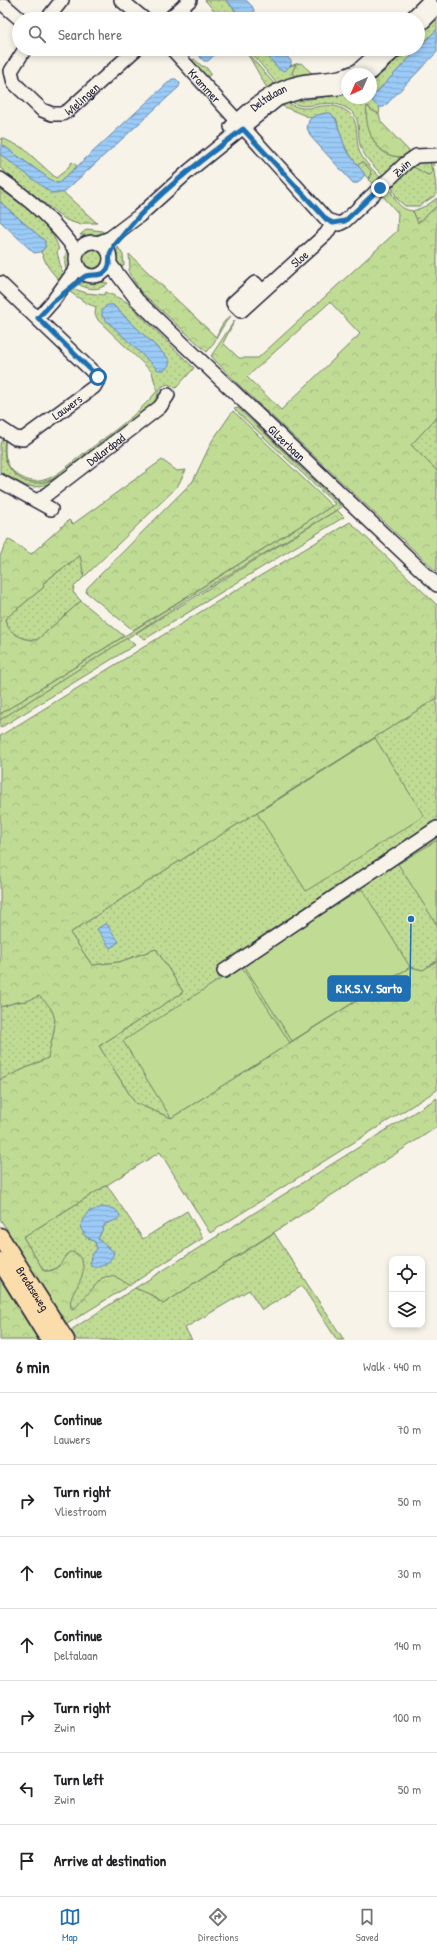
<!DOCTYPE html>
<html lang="en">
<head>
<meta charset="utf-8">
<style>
	:root { --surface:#fff; --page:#f6f6f6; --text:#202124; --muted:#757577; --line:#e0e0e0; --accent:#1f6fb2 }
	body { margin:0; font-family:"Patrick Hand",sans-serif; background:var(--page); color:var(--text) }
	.controls { position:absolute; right:12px; bottom:12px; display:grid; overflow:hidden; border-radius:8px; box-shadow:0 2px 6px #0003 }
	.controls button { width:36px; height:36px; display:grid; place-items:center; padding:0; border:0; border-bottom:1px solid var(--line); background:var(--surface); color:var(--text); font:20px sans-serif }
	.compass { position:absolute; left:341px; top:68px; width:36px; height:36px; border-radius:50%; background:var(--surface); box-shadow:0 2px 6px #0003; rotate:225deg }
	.stop { position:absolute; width:12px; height:12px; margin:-9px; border:3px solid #1f6fb2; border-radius:50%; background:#fff }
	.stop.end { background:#1f6fb2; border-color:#fff; box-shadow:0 1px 4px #0008 }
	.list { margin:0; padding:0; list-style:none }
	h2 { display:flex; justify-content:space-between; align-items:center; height:52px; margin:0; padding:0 16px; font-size:17px }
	h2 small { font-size:13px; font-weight:400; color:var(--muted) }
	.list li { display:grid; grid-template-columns:26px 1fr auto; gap:12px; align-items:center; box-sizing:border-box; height:72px; padding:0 16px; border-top:1px solid var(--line) }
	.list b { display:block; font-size:15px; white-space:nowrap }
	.list p { margin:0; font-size:13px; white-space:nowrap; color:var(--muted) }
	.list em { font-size:13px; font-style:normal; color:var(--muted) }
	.icon { flex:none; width:22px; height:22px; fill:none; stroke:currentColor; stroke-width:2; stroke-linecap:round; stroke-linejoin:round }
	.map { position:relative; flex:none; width:437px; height:1340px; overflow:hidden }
	.search { position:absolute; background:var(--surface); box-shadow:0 2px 6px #0003; left:12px; right:12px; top:12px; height:44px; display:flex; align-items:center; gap:10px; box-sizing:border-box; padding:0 14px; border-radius:22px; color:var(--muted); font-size:15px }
	.sheet { height:556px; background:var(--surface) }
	nav { display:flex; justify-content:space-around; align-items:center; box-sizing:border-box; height:56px; border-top:1px solid var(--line); background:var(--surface); font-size:11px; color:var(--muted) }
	nav a { display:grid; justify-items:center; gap:2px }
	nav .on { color:var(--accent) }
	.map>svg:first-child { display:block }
	.grass { fill:url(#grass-dots); stroke:#717f68; fill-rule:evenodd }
	.forest { fill:url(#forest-crowns); stroke:#717f68; fill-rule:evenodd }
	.garden { fill:#c0dc94; stroke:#717f68 }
	.water { fill:url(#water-rules); stroke:#6a87ab }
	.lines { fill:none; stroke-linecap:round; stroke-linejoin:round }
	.minor-casing { stroke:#22223b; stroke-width:16 }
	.major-casing { stroke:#22223b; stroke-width:19 }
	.minor { stroke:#f7f3e8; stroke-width:13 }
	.major { stroke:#fbddab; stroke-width:16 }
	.route { stroke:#1f6fb2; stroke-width:5 }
	.labels { text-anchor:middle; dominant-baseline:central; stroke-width:3; stroke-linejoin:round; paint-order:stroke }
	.street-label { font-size:12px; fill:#22223b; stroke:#f7f3e8 }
	.leader { fill:none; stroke:#1f6fb2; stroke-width:1.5 }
	.callout-dot { fill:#1f6fb2; stroke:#f7f3e8; stroke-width:1.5 }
	.callout { fill:#1f6fb2; stroke:#1f6fb2; stroke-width:1.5 }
	.callout-label { font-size:13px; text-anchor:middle; font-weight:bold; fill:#fff }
</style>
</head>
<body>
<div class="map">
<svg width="437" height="1340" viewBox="0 0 437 1340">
	<defs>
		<pattern id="grass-dots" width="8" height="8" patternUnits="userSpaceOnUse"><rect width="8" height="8" fill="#c0dc94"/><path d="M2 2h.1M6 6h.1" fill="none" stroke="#a5bc80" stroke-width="1.8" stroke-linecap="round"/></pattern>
		<pattern id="forest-crowns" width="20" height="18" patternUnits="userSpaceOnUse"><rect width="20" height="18" fill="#c0dc94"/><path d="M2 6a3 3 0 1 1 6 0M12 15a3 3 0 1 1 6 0" fill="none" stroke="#a5bc80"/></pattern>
		<pattern id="water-rules" width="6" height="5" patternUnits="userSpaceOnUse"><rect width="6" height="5" fill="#9acaf6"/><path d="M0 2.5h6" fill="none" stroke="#84add4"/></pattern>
	</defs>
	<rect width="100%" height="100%" fill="#f7f3e8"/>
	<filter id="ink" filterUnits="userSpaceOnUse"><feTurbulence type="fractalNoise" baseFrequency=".025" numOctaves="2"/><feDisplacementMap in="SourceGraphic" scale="8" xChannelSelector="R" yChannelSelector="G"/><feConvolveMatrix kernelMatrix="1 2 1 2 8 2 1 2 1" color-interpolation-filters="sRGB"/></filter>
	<g filter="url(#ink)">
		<g class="grass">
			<polygon points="205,0 226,0 238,14 238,19 221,19"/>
			<path d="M437 18V29L373 96V102L380 107 379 114 371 110 368 106C367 125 370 150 393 156 397 157 401 157 405 158L384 177C376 168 366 160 361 148 356 134 363 118 348 109 325 95 307 113 292 102L347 93V98H371V82L384 72 407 49H418V37Z"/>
			<polygon points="242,49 244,49 276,86 268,90 250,58"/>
			<polygon points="248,49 261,49 280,70 285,71 290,66 296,64 292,73 297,79 278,85"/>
			<polygon points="194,59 202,66 206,67 211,74 206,78 191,61"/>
			<path d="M289 103C309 117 325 96 348 112 361 122 354 139 360 153 365 163 374 171 382 179L374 186 369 180 372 175 358 164 357 165 343 144 336 118 326 113 311 118 282 106Z"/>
			<polygon points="0,154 27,174 63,192 97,223 84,223 81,225 66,220 0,168"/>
			<path d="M430 160H433C433 168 437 189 436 195L419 206H405L397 199 391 185 412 166 428 175Z"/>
			<path d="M0 189C22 206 52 222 59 250L57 252C59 260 64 278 62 284L48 267 41 252 44 248 45 241 0 202Z"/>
			<polygon points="437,198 437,206 418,223 413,211 426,206"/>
			<polygon points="87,229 102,231 107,236 80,235"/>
			<circle cx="93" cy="259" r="13"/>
			<path d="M70 246 72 264 67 273C64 263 63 255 70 246Z"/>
			<polygon points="118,247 123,255 124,265 118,272 115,258"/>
			<path d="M90 281 108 283C100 291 88 290 78 284Z"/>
			<path d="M74 289 87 293 104 295 106 292 127 302 194 368 176 388 168 384C157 387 157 396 157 405L87 457 85 453C109 434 137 416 157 391L152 372 98 320 95 314 96 307 86 303 70 292ZM113 305 169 359 158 370 102 316 103 309 106 306Z"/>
			<polygon points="238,408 342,507 188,599 0,720 0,714 335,504 234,409"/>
			<polygon points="437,417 437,471 411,445"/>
			<path d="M3 438 5 440C0 469 21 488 49 481 60 478 76 462 85 455L87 457 51 483 36 487 26 486 0 472V444Z"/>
			<path d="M81 555 84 577 74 587 73 592 81 601 37 640C24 641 7 633 5 619L44 587 43 583Z"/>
			<polygon points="437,698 437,961 423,970 410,967 171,1118 135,1103 99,1046 183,992 156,949 119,962 92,965 70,933 167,869"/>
			<path d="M39 995C65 1017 52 1031 48 1058L0 1080V1007L17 1002 27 1001Z"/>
			<path d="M107 1185 143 1239 187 1211 203 1238 130 1285 115 1277 74 1309 70 1304 77 1254 73 1252C63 1259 58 1272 44 1271L23 1237ZM118 1212 112 1221 105 1224 98 1239 110 1248 91 1256 97 1249 95 1242 85 1236Z"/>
			<polygon points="274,1233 344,1340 337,1340 302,1286 262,1310 249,1290 185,1328 192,1340 77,1340 71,1330 135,1288 148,1293 163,1304"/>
		</g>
		<g class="forest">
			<polygon points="301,63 316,77 297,79 292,73 296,64"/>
			<path d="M367 106 371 110 379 114 381 122 411 153 405 158C401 156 397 157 393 156 372 150 364 124 367 106Z"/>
			<polygon points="2,138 23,148 56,178 66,170 72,162 77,166 59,183 55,183 1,144"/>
			<polygon points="430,160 432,173 428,175 412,166 419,161"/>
			<polygon points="363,162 371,171 369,180 357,165"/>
			<path d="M389 188C395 198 398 210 413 211L418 223 437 206V417L411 445 437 471V572L239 385 211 356 235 320 223 343 239 358H258L397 231 398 213 381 194ZM330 302 360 334 281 410 247 377Z"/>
			<path d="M129 254 216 337C219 330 224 319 231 316 220 327 217 341 207 352L140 291 128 271 130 268Z"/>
			<polygon points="233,411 332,506 133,630 86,592 87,588 193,481 212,441"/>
			<path d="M5 440C6 445 4 453 6 461 9 468 14 473 21 477 44 491 66 467 84 453L85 455C74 464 61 477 47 481 21 491 0 465 5 440Z"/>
			<path d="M162 460 177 471 186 470 177 487 84 577 80 555 43 583 44 587 5 619C7 633 24 641 37 640L81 601 124 636 0 714V556L8 539 31 554 69 520 73 524Z"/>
			<polygon points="337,510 344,517 145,639 136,633"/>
			<path d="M350 522 437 605V698L167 869 70 933 92 965 119 962 156 949 183 992 99 1046 135 1103 171 1118 410 967 423 970 437 961V1090L210 1233 160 1152 23 1237 44 1271C62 1272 59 1260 70 1252 74 1252 77 1253 80 1258 92 1277 66 1293 71 1308L74 1309 77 1306 102 1278C112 1273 122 1280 130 1285L67 1324 0 1219V1080L48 1058C52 1031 65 1017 39 996L27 1001 17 1002 0 1007V736L210 606Z"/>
			<polygon points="127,638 135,645 0,728 0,720"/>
			<polygon points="437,1098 437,1127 163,1304 154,1296 135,1288"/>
			<polygon points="0,1279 38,1340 0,1340"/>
		</g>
		<g class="garden">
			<polygon points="375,738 424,816 306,891 257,813"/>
			<polygon points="437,840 437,925 398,864"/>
			<polygon points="362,889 410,967 292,1041 243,964"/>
			<polygon points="241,966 290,1043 171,1118 123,1041"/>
		</g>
		<g class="water">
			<polygon points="226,0 246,0 252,6 258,19 238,19 238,13"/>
			<polygon points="437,29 437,52 384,107 378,107 373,102 373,96"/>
			<polygon points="205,49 221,49 208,61 204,61 200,57 200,53"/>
			<polygon points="261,49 281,49 291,61 291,65 285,71 280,70"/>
			<polygon points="172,79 176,79 180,83 179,87 63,193 51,193 0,154 1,144 55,183 59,183"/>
			<polygon points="326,113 331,113 336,120 346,150 364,173 364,176 358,183 353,183 311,137 307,128 309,120 314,116"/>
			<polygon points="0,202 45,241 45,248 40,252 34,253 0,221"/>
			<polygon points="107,305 113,305 169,359 169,365 165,370 158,370 102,316 102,310"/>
			<polygon points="106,923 119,942 110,948 97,929"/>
			<path d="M102 1207 115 1209 120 1215 119 1219 105 1224 98 1239 114 1252C112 1262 102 1268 92 1266L90 1263 91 1256 97 1249 95 1242 85 1236 80 1227 88 1212Z"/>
		</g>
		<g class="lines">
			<g class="minor-casing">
				<g id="minor">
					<polyline points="121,0 144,19"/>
					<polyline points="4,5 20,19"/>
					<polyline points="47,19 62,0"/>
					<polyline points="169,19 190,0"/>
					<polyline points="411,19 430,0"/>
					<polyline points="418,27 437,8"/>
					<path id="s1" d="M25 49 11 71 14 83 42 110 52 114H62L69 110 136 49"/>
					<path id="s2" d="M172 49 327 220 339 224 345 221 406 163 416 156 437 155"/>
					<polyline points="349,74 357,71 382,49"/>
					<polyline points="369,74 397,49"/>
					<path id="s3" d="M231 127C251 107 273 88 301 82 316 79 332 80 347 75"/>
					<path d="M0 179C30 199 56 223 77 252"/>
					<circle cx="93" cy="259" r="17"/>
					<polyline points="100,242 110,238 139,216 190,170 278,99 303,91 340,88 347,85"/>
					<path id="s4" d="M110 264 137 300 437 585"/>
					<polyline points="0,283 95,374 98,380 94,387 23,439 15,438 0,428"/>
					<path id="s5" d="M262 291 255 283 233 303 241 311 326 234 333 223"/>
					<polyline points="38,318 53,301 78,266"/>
					<polyline points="0,481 51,509"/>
					<path id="s6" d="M38 501 160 407 168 395"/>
					<polyline points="224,971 437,828"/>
				</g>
			</g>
			<g class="major-casing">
				<g id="major">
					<path id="s7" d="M0 1236 66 1340"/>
					<polyline points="0,1261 49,1340"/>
				</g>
			</g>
			<use href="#minor" class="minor"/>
			<use href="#major" class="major"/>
		</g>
	</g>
	<g class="lines" filter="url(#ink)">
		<path class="route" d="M98 377 38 318 53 302 84 277C90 273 97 277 104 273 111 267 109 261 110 254 112 246 134 222 140 215 171 183 208 155 243 129L327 220 333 223 345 221 380 188"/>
	</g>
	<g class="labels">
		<g class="street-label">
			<text stroke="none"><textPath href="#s2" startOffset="49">Krammer</textPath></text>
			<text stroke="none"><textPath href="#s1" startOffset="123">Wielingen</textPath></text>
			<text stroke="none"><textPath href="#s3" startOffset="48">Deltalaan</textPath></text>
			<text stroke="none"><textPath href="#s2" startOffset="328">Zwin</textPath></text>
			<text stroke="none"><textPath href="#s5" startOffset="130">Sloe</textPath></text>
			<text transform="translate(67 407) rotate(-36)">Lauwers</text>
			<text stroke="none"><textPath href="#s4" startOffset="252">Gilzerbaan</textPath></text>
			<text stroke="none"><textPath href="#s6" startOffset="85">Dollardpad</textPath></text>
			<text stroke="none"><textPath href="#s7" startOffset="62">Bredaseweg</textPath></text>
		</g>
	</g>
	<path class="leader" d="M411 919L410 988"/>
	<circle class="callout-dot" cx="411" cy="919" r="4"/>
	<rect class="callout" x="328" y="976" width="82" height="25" rx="4"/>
	<g class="callout-label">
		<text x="369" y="993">R.K.S.V. Sarto</text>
	</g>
</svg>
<div class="controls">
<button><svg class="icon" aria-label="locate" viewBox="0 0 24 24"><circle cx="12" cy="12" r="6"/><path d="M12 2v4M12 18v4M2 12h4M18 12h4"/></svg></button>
<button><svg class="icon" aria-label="layers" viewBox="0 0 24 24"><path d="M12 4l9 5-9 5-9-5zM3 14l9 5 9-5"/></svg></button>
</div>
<svg class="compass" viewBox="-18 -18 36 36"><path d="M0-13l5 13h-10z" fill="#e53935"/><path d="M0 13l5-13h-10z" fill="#757577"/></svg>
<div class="stop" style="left:98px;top:377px"></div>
<div class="stop end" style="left:380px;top:188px"></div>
<div class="search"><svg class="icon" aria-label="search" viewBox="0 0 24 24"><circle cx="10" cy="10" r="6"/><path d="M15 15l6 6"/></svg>Search here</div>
</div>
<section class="sheet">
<h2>6 min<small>Walk · 440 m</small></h2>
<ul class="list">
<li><svg class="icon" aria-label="ahead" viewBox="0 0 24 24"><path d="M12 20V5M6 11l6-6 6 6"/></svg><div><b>Continue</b><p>Lauwers</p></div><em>70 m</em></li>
<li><svg class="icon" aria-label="right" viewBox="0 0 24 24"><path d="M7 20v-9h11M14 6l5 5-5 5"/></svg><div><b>Turn right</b><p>Vliestroom</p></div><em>50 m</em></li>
<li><svg class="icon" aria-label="ahead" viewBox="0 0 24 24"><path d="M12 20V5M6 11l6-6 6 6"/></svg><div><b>Continue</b></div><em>30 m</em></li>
<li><svg class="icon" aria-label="ahead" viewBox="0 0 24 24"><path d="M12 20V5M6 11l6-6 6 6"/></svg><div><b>Continue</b><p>Deltalaan</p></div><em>140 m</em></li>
<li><svg class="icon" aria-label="right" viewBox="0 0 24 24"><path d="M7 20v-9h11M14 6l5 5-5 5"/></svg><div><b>Turn right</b><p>Zwin</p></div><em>100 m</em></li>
<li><svg class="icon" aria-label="left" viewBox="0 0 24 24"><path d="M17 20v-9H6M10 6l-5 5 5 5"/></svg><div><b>Turn left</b><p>Zwin</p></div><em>50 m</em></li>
<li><svg class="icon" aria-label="arrive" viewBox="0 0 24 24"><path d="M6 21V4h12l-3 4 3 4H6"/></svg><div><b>Arrive at destination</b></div></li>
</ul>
</section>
<nav>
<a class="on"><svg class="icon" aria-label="map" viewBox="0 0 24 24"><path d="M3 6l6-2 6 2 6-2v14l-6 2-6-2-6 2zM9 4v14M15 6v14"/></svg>Map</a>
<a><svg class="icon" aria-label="directions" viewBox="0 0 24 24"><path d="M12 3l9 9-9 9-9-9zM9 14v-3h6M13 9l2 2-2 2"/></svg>Directions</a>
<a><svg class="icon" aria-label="saved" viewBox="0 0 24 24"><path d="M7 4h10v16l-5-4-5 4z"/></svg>Saved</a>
</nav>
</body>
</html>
